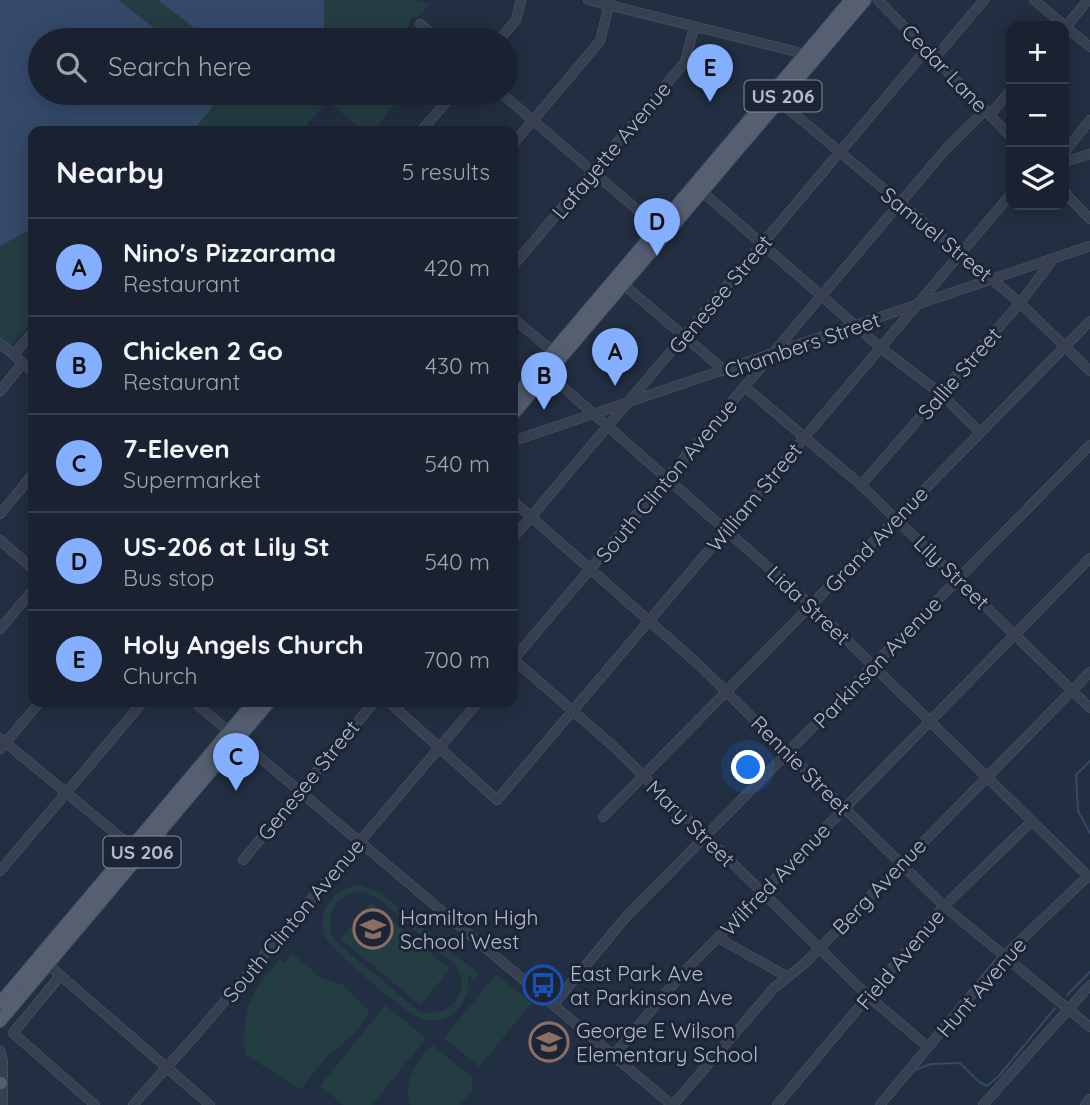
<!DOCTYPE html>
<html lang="en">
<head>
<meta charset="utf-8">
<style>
	:root { --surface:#1a2231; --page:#272f3d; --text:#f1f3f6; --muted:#9fa4ab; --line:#383f4d; --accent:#84afff }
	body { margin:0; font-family:Quicksand,sans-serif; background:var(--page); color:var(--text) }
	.controls { position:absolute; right:21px; top:21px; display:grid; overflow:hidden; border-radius:14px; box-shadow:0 4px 18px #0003 }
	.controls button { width:63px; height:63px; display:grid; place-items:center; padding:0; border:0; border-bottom:2px solid var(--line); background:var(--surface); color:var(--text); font:35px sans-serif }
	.you { position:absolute; left:749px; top:768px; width:24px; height:24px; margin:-18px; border:5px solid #fff; border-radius:50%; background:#1a73e8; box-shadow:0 0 0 10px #1a73e833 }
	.badge { display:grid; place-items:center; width:46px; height:46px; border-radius:50%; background:var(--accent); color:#111; font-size:23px; font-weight:700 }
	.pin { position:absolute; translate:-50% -58px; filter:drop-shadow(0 2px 4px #0008) }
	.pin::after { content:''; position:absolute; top:37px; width:24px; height:21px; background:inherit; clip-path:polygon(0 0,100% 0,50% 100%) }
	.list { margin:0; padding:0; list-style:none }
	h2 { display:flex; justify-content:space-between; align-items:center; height:91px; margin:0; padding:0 28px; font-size:30px }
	h2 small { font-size:23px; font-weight:400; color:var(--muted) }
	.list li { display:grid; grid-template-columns:46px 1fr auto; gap:21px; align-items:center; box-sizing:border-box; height:98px; padding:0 28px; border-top:2px solid var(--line) }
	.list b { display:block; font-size:26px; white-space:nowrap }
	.list p { margin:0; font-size:23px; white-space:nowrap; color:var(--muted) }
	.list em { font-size:23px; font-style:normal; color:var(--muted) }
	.icon { flex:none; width:38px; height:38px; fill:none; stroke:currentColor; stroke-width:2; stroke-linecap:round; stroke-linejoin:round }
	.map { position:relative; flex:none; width:1090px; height:1105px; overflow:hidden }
	.search { position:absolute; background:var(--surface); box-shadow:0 4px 18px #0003; left:28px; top:28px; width:490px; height:77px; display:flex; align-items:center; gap:18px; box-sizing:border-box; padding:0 24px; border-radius:38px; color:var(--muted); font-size:26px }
	.panel { position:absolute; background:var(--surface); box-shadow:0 4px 18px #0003; left:28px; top:126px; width:490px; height:581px; border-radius:14px }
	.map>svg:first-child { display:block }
	.green { fill:#243d42; fill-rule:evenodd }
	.water { fill:#344969 }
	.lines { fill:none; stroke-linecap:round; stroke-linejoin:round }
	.stream { stroke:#344969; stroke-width:2 }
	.minor-casing { stroke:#525b6b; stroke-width:10 }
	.major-casing { stroke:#40495a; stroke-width:14 }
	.minor { stroke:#374051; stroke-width:9 }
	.major { stroke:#555f71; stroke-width:12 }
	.labels { text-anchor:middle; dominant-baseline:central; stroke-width:6; stroke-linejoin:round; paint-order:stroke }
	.shield { fill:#1c2536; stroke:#868e9e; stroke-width:2 }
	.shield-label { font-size:19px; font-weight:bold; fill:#b3bbcb }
	.street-label { font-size:21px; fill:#b3bbcb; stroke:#1c2536 }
	.poi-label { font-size:21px; fill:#b3bbcb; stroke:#1c2536; text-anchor:start }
</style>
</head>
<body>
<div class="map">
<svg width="1090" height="1105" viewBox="0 0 1090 1105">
	<rect width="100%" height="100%" fill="#222e41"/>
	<g class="green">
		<polygon points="0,0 415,0 429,4 418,17 412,17 407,31 413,36 409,40 40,40 40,93 404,93 373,131 364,131 327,101 302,131 33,131 33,320 11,347 0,337"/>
		<path d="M359 885 381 893 479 974 475 980 468 975C472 1001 450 1027 422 1019 408 1015 334 953 327 940 313 914 333 888 359 885ZM363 892 379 899 457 967C471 995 448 1020 419 1011L335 941C321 917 336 892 363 892Z"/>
		<polygon points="371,903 450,969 420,1005 341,939"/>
		<path d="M292 953 321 978 343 985 369 1010C368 1027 336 1047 325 1059 316 1069 308 1079 300 1090L245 1054C241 1008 251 993 279 959L284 963Z"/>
		<polygon points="496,974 532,1003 479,1067 444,1038"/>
		<polygon points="385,1005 426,1038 372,1105 344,1105 320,1086"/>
		<path d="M432 1045 471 1076 473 1090 460 1105H411C402 1080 416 1062 432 1045Z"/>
	</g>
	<g class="water">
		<polygon points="0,0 118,0 170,40 40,40 40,93 223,93 193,131 33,131 33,228 0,246"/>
		<polygon points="158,0 324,0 324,40 210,40"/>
	</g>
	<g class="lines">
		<g class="stream">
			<polyline points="1090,761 1076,775 1078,811 1090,833"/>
			<polyline points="1067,995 1090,972"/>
			<polyline points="915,1070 931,1064 960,1063 979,1082 987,1086 999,1076 1055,1008"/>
		</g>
		<g class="minor-casing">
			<g id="minor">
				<polyline points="588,0 805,54"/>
				<polyline points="878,0 1011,137"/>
				<polyline points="1034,0 1090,47"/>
				<polyline points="420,24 440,40"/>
				<polyline points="1064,29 1088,0"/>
				<polyline points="499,40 516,20 521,0"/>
				<polyline points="935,58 984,0"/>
				<polyline points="501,93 662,231"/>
				<polyline points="779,101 1020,303 1090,371"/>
				<polyline points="990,115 1011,90"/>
				<polyline points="421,131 454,93"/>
				<polyline points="513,144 600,41 610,1"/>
				<polyline points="1064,153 1090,120"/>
				<polyline points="1064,162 1090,154"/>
				<polyline points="698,188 881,348 941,394 980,432"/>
				<polyline points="1064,192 1090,219"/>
				<polyline points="513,266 685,62 694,27"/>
				<polyline points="624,285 725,371"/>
				<polyline points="513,318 557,355"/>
				<polyline points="0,343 33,372"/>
				<polyline points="14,354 33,332"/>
				<polyline points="547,373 811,605 1090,878"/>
				<polyline points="745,387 861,485 1090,708"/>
				<polyline points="0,391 23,363"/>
				<polyline points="513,441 1090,246"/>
				<polyline points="861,485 1020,303 1054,258"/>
				<polyline points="513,501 698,664 944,906 1090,1027"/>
				<polyline points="0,514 33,474"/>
				<polyline points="513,538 927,49"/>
				<polyline points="0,540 33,569"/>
				<polyline points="0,629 33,590"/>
				<polyline points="513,659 612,745 868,996 928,1047"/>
				<polyline points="513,660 945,150 985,110"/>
				<polyline points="194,702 672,1105"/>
				<polyline points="389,702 497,800 1011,194"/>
				<polyline points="0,738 132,847"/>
				<polyline points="0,749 40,702"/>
				<polyline points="603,817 1090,321"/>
				<polyline points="243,860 374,702"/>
				<polyline points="0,871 143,702"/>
				<polyline points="718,938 788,977"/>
				<polyline points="46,963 210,1105"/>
				<polyline points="60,976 13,1033 95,1105"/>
				<polyline points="553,1005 626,917 1090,445"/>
				<polyline points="0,1050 3,1061 3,1105"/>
				<polyline points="613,1056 681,975 1090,558"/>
				<polyline points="133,1105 201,1029 478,702"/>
				<polyline points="673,1105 774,988 805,963 1090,672"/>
				<polyline points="777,1105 944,906 1032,821"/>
				<polyline points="880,1105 1004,956 1088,876"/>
				<polyline points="983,1105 1090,985"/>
				<polyline points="1085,1105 1090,1099"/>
			</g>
		</g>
		<g class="major-casing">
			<g id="major">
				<polyline points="513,399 851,0"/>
				<polyline points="513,414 865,0"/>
				<polyline points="0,1003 254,702"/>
				<polyline points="0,1021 269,702"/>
				<polyline points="0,1083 1,1083"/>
			</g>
		</g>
		<use href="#minor" class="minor"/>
		<use href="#major" class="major"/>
	</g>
	<defs>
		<g id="school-ring" transform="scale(2.0125)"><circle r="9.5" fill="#1c2536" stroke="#8d6e63" stroke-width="1.5"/><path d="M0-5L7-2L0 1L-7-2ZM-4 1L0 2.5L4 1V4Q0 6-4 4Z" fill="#8d6e63"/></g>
		<g id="bus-ring" transform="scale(2.0125)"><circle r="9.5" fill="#1c2536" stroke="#1a4fb4" stroke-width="1.5"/><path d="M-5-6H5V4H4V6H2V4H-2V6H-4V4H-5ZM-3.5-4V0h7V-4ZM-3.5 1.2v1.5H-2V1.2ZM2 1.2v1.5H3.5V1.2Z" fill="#1a4fb4"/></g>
	</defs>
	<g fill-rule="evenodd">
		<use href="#school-ring" x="373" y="929"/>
		<use href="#bus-ring" x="543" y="985"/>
		<use href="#school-ring" x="549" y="1042"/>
	</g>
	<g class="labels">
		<g class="shield">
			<rect x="744.5" y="80.5" width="77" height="31" rx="5"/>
			<rect x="103.5" y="836.5" width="77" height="31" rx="5"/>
		</g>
		<g class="shield-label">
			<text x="783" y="96">US 206</text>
			<text x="142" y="852">US 206</text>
		</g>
		<g class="street-label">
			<text transform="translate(945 68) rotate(46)">Cedar Lane</text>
			<text transform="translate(611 150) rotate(-50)">Lafayette Avenue</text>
			<text transform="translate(937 234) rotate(39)">Samuel Street</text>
			<text transform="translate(720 294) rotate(-50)">Genesee Street</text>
			<text transform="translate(802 345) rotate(-19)">Chambers Street</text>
			<text transform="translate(959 373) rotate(-49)">Sallie Street</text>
			<text transform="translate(666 480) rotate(-50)">South Clinton Avenue</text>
			<text transform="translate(754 497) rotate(-50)">William Street</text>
			<text transform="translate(876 539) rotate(-46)">Grand Avenue</text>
			<text transform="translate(952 572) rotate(44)">Lily Street</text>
			<text transform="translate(809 605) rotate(43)">Lida Street</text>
			<text transform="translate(877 662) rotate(-46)">Parkinson Avenue</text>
			<text transform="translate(801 765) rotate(45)">Rennie Street</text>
			<text transform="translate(308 780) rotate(-51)">Genesee Street</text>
			<text transform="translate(691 823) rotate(44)">Mary Street</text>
			<text transform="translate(775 879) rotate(-46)">Wilfred Avenue</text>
			<text transform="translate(879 886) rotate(-46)">Berg Avenue</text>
			<text transform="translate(293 920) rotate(-50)">South Clinton Avenue</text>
			<text transform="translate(900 959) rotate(-50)">Field Avenue</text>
			<text transform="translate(981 987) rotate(-49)">Hunt Avenue</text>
		</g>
		<g class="poi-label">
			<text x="400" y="917">Hamilton High<tspan x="400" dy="24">School West</tspan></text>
			<text x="570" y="973">East Park Ave<tspan x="570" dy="24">at Parkinson Ave</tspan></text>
			<text x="576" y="1030">George E Wilson<tspan x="576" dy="24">Elementary School</tspan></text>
		</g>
	</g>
</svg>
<div class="controls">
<button>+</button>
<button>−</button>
<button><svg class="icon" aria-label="layers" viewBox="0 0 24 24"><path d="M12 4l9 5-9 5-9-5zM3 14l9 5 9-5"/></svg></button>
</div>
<div class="you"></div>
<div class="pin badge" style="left:615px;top:386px">A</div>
<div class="pin badge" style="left:544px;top:410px">B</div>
<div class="pin badge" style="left:236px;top:791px">C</div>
<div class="pin badge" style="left:657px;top:256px">D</div>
<div class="pin badge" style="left:710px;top:102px">E</div>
<div class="search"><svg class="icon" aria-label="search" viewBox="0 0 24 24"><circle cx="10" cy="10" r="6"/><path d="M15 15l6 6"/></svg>Search here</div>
<section class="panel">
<h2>Nearby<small>5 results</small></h2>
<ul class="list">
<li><span class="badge">A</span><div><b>Nino's Pizzarama</b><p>Restaurant</p></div><em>420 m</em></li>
<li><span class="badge">B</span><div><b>Chicken 2 Go</b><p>Restaurant</p></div><em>430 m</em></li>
<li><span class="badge">C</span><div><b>7-Eleven</b><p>Supermarket</p></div><em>540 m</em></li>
<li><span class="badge">D</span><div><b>US-206 at Lily St</b><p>Bus stop</p></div><em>540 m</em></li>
<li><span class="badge">E</span><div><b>Holy Angels Church</b><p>Church</p></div><em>700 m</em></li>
</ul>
</section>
</div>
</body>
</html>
